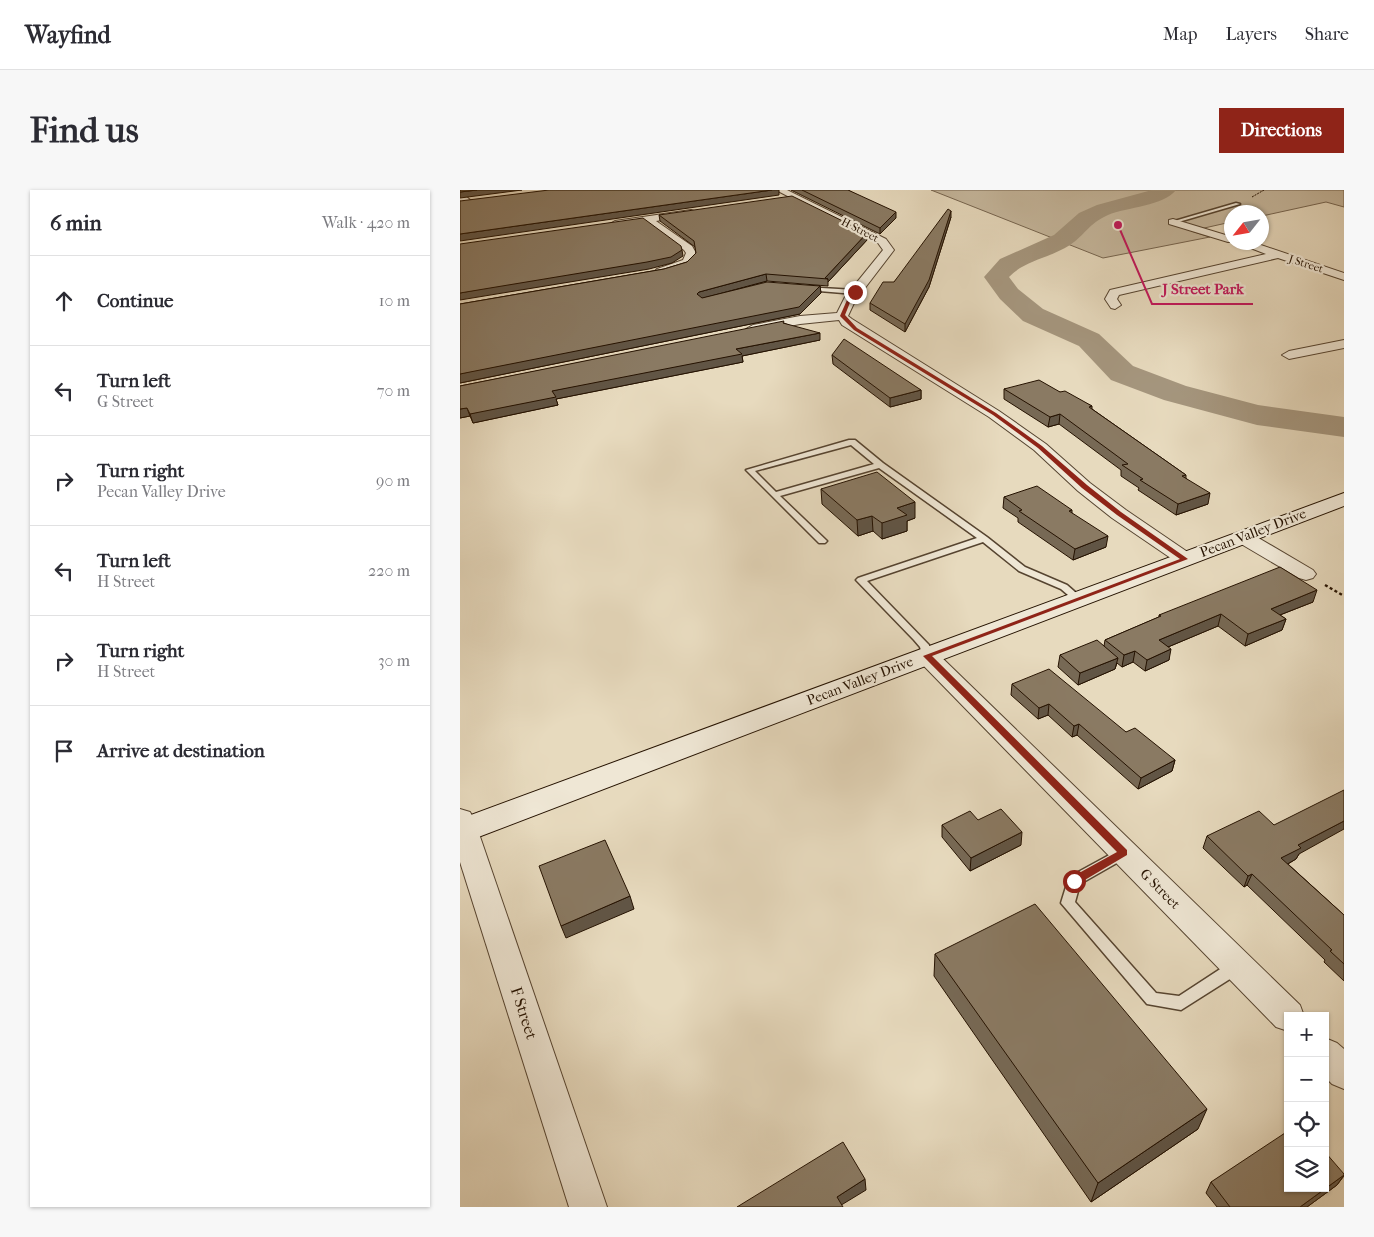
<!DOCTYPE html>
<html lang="en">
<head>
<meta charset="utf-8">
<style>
	:root { --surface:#fff; --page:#f7f7f7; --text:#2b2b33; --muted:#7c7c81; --line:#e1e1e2; --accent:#8f2418 }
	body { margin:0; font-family:"IM FELL French Canon",serif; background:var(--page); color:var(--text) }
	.controls { position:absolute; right:15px; bottom:15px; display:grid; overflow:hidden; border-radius:0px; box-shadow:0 1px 4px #0004 }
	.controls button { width:45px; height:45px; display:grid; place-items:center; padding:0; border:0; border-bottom:1px solid var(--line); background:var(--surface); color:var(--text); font:25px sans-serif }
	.compass { position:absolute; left:764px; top:15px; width:45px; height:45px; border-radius:50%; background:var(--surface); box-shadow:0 1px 4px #0004; rotate:239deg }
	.stop { position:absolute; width:15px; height:15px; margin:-11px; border:4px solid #8f2418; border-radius:50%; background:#fff }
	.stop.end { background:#8f2418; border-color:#fff; box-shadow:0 1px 5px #0008 }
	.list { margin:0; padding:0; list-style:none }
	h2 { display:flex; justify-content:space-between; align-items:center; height:65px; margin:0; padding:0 20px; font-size:21px }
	h2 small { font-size:16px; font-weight:400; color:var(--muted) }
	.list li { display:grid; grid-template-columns:32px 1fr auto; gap:15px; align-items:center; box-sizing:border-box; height:90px; padding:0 20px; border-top:1px solid var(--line) }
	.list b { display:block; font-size:19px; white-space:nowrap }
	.list p { margin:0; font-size:16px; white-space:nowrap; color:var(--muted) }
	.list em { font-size:16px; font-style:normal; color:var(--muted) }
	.icon { flex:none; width:28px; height:28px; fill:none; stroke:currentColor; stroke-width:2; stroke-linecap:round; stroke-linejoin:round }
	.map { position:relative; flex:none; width:884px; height:1017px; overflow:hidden; border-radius:0px }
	header { display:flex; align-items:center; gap:30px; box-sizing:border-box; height:70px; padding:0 25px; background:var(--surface); border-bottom:1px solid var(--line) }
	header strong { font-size:24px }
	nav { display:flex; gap:28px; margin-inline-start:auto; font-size:18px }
	.intro { display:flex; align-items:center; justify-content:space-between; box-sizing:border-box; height:120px; padding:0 30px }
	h1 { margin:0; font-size:35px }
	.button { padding:12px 22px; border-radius:0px; background:var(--accent); color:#fff; font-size:18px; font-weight:700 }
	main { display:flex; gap:30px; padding:0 30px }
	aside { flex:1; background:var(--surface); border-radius:0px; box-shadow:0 1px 4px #0004 }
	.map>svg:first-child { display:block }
	.green { fill:#c6b89e; stroke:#766550 }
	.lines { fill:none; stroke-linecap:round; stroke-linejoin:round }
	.river { fill:#a5967e; fill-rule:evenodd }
	.service-casing { stroke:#564430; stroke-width:3 }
	.minor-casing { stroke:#564430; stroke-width:2 }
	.secondary-casing { stroke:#251201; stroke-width:2 }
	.path-far1 { stroke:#251201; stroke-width:1; stroke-dasharray:2 1; stroke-linecap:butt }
	.path { stroke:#251201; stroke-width:2.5; stroke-dasharray:3 2.5; stroke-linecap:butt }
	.service { fill:#efe7d5; fill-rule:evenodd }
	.minor { fill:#efe7d5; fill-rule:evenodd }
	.secondary { fill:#efe7d5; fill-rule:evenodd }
	.wall { fill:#776955; stroke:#251201 }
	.shaded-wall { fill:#615545; stroke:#251201 }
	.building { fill:#8a7a63; stroke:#251201 }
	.route { fill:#8f2418 }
	.labels { text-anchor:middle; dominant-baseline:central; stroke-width:4.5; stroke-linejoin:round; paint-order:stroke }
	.far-street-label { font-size:11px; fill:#251201; stroke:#efe7d5 }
	.street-label { font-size:14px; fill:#251201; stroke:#efe7d5 }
	.near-street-label { font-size:16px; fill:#251201; stroke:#efe7d5 }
	.leader { fill:none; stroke:#c2185b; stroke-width:2 }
	.callout-dot { fill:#c2185b; stroke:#efe7d5; stroke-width:2 }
	.callout-label { font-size:15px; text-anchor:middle; font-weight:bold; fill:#c2185b; stroke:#efe7d5; stroke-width:4.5; stroke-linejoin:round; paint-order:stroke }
</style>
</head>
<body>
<header>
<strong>Wayfind</strong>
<nav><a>Map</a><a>Layers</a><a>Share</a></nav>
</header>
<div class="intro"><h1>Find us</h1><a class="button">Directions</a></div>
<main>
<aside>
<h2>6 min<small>Walk · 420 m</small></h2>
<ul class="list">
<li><svg class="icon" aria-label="ahead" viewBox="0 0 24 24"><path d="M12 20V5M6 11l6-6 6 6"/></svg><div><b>Continue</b></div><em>10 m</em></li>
<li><svg class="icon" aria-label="left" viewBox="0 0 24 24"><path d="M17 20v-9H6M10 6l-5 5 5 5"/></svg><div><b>Turn left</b><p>G Street</p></div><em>70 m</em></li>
<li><svg class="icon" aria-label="right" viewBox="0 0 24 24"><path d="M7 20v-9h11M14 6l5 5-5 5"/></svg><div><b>Turn right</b><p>Pecan Valley Drive</p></div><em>90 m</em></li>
<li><svg class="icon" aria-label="left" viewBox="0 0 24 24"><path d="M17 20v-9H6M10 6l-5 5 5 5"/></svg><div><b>Turn left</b><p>H Street</p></div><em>220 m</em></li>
<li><svg class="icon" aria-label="right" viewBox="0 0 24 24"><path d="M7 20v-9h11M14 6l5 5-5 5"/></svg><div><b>Turn right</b><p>H Street</p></div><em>30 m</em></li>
<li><svg class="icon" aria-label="arrive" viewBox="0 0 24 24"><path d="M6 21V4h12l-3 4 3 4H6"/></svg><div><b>Arrive at destination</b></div></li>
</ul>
</aside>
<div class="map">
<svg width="884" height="1017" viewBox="0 0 884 1017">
	<rect width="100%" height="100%" fill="#e7dabe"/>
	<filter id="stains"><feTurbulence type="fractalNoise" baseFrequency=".004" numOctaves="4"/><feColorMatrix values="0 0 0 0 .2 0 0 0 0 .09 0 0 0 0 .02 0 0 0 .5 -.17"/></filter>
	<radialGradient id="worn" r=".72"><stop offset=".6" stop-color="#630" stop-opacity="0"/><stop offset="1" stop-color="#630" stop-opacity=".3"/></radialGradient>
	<polygon class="green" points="471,0 884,0 884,17 866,12 802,26 802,22 772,22 771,32 731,41 750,47 643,68"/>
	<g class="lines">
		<path class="river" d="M692 0H716C704 16 667 17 648 25 628 34 625 45 610 55 590 68 565 70 549 87L558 99 583 119 639 144 673 176 726 196 798 215 884 227V247L797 235 704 210 651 190 619 156 563 131 540 109 524 87 540 69 594 45 619 23 637 15Z"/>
		<g class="service-casing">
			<g id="service">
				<polygon points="776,13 780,14 715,33 711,32"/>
				<polygon points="345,97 395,100 398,102 395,104 347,100"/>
				<path d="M389 250H395L423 273 527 347 565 377 607 395 623 409 621 411H615L601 399 559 381 523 352 407 391 469 455 472 466 467 469 463 468 460 457 454 450 396 390 398 388 517 348 419 278 320 306 367 351 365 353H359L286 280ZM391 255 414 274 316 302 295 281Z"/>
				<polygon points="664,657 669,658 671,662 669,666 620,694 615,712 696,803 719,806 771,772 776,770 781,772 783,777 781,782 721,820 687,814 601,713 609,687"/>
			</g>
		</g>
		<g class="minor-casing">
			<g id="minor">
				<polygon points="316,0 327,0 426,49 434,60 395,111 388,126 392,129 539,221 586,254 630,293 666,320 732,365 735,369 732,373 725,375 718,373 652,328 618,301 574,260 529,227 382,135 379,130 340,134 293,143 288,142 286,139 293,135 340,126 377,123 385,107 423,60 418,53"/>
				<polygon points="0,1 10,10 10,14 4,14 0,10"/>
				<polygon points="231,20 234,21 234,25 196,31 232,56 236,63 232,74 201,84 195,81 197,79 223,70 226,63 224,60 186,33 155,37 150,34 155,31"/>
				<polygon points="713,29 772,47 772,52 775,52 768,52 709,34 709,30"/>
				<polygon points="775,52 792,52 884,83 884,90 818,68 659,105 657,109 661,115 655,119 651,118 645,109 650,100 806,64"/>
				<polygon points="884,150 884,158 829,169 822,165 829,161"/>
				<polygon points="783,341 790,343 853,380 856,384 853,388 846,390 839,388 776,351 773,347 776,343"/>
				<polygon points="467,459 475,461 840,815 844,826 828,826 828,841 816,837 459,471 456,466 459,461"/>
				<polygon points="0,619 10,622 14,629 147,1017 109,1017 0,672"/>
				<polygon points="865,848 877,853 884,859 884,899 872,894 865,887"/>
			</g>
		</g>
		<g class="secondary-casing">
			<polygon id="secondary" points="884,303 884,316 0,654 0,629"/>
		</g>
		<polyline class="path-far1" points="792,7 804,0"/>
		<polyline class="path" points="865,395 884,406"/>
		<use href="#service" class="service"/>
		<use href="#minor" class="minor"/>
		<use href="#secondary" class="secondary"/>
	</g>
	<g class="wall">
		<polygon points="331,0 388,0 436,28 420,44"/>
		<polygon points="199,25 407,50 368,92 368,96 307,91 276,99 360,96 361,103 340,124 0,193 0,114 204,79 227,72 236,63 235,57 200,31"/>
		<polygon points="491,27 469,97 445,142 410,120 410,113 434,92"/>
		<polygon points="324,133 360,150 282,166 283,172 96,209 98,215 13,233 10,226 0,228 0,196"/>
		<polygon points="372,165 461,200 461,209 430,217 373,174"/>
		<polygon points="544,199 600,202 632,216 632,219 726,285 726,288 748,314 716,325 678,300 679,298 661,286 661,280 599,234 588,237 544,209"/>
		<polygon points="361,299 455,328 447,331 447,341 422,349 413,341 398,346 362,314"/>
		<polygon points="544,307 612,320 612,323 646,357 613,370 558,332 558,328 543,318"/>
		<polygon points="853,412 820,425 826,429 822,440 785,456 758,436 708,457 709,470 685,481 673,472 662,477 657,473 655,479 618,495 598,477 600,465 644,456 645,450 699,427 699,425"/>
		<polygon points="552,494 666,542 715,570 712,581 678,599 617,545 612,547 588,525 578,529 551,505"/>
		<polygon points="482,635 561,655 510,681 482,647"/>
		<polygon points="814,635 839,664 836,669 828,674 884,725 884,791 864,772 865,770 787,695 784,697 743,658 747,646"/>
		<polygon points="475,764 738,939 631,1012 474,786"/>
		<polygon points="884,984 884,986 877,995 847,1017 757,1017 746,1003 751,992"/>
	</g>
	<g class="shaded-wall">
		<polygon points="17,0 62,0 0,8 0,2"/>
		<polygon points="312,0 319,0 319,5 0,51 0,44"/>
		<polygon points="491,21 491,27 469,97 445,142 445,134"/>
		<polygon points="436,22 436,28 420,44 420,38"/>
		<polygon points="407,43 407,50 368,92 368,89 365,88"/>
		<polygon points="222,60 223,66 212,73 189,79 0,110 0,103"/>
		<polygon points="306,84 307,91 240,109 237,104 239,102"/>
		<polygon points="360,96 361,103 340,124 0,193 0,184"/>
		<polygon points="360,143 360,150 282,166 283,172 96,209 98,215 13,233 10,224 92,201 276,159"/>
		<polygon points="461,200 461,209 430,217 430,208"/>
		<polygon points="7,218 10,226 0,228 0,219"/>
		<polygon points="600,224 599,234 588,237 590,227"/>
		<polygon points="750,303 748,314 716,325 718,314"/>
		<polygon points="455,312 455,328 447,331 447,341 422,349 422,333 437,318"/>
		<polygon points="412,326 413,341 398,346 397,330"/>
		<polygon points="648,346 646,357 613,370 615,359"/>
		<polygon points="857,400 853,412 807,430 811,419"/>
		<polygon points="761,424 758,436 696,462 699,450"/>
		<polygon points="826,429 822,440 785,456 788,444"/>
		<polygon points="711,459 709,470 685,481 687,470"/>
		<polygon points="675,461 673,472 662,477 664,465"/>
		<polygon points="658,468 655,479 618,495 620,483"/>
		<polygon points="589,514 588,525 578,529 579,518"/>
		<polygon points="619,534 617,545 612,547 614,536"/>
		<polygon points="715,570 712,581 678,599 681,588"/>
		<polygon points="884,631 884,639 839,664 836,669 817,680 821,668 838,655"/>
		<polygon points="562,642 561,655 510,681 511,668"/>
		<polygon points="792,684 787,695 784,697 788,686"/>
		<polygon points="170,706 174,719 106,748 101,736"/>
		<polygon points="747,919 738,939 631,1012 638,993"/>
		<polygon points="884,985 877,995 847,1017 840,1017"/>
		<polygon points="405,989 406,1000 378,1017 377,1007"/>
	</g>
	<g class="building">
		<polygon points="0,0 17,0 0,2"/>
		<polygon points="89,0 312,0 0,44 0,11"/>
		<polygon points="342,0 388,0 436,22 420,38"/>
		<polygon points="332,6 407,43 365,88 368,89 306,84 239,102 237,104 242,108 307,92 360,96 339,117 0,184 0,114 204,79 227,72 236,63 234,51 199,25"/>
		<polygon points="488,19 491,21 469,90 445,134 410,113 423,92 434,92"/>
		<polygon points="183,28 221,56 222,60 211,67 187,72 0,103 0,54"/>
		<polygon points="324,131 323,133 360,143 276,159 282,164 92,201 96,207 10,224 7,218 0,219 0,196"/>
		<polygon points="384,149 461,200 430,208 372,165"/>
		<polygon points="579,190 600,202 605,201 632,216 629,217 726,285 722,286 750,303 718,314 680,290 683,289 662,275 668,274 600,224 590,227 544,199"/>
		<polygon points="417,282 455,312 437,318 447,325 422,333 412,326 397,330 361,299"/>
		<polygon points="577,296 612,320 609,321 648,346 615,359 559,321 562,320 544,307"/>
		<polygon points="820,377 857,400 811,419 826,429 788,444 761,424 699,450 711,459 687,470 675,461 664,465 645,450 701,426 699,425"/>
		<polygon points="637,450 658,468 620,483 600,465"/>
		<polygon points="589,479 666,542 675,538 715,570 681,588 619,534 614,536 589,514 579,518 552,494"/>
		<polygon points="884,600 884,631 838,655 841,658 821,668 884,725 884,774 870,761 872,760 792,684 788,686 747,646 799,621 814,635"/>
		<polygon points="541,619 562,642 511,668 482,635 510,621 518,630"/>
		<polygon points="145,650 170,706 101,736 79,676"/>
		<polygon points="575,714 747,919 638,993 475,764"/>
		<polygon points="828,941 828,998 865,998 865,962 884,984 884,985 840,1017 770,1017 751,992"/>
		<polygon points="383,952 405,989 377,1007 383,1017 277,1017"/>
	</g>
	<polygon class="route" points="394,101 397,102 391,110 385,125 397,138 536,223 582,256 627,295 661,322 728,369 472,466 667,660 667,665 618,694 610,694 610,688 657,662 463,466 720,369 657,325 622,298 578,258 533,225 394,140 380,126 387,110"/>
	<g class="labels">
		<g class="far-street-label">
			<text transform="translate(400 40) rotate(27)">H Street</text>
			<text transform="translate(846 74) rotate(18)">J Street</text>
		</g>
		<g class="street-label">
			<text transform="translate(793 343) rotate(-21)">Pecan Valley Drive</text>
			<text transform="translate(400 491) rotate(-21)">Pecan Valley Drive</text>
			<text transform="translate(700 699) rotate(45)">G Street</text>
		</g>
		<g class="near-street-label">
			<text transform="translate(64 823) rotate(72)">F Street</text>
		</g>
	</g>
	<path class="leader" d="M658 35L692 114H793"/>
	<circle class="callout-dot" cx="658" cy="35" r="5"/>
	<g class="callout-label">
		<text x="743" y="104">J Street Park</text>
	</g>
	<rect width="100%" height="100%" filter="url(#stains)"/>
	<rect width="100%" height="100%" fill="url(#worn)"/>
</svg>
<div class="controls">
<button>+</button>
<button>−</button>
<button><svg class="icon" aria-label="locate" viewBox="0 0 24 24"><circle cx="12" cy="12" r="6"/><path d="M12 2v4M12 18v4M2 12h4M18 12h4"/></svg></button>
<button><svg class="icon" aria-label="layers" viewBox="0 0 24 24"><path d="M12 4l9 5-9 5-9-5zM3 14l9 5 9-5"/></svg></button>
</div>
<svg class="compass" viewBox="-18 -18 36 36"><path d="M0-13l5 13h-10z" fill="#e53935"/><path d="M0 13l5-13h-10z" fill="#7c7c81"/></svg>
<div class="stop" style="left:614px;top:691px"></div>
<div class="stop end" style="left:395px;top:102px"></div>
</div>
</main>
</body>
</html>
